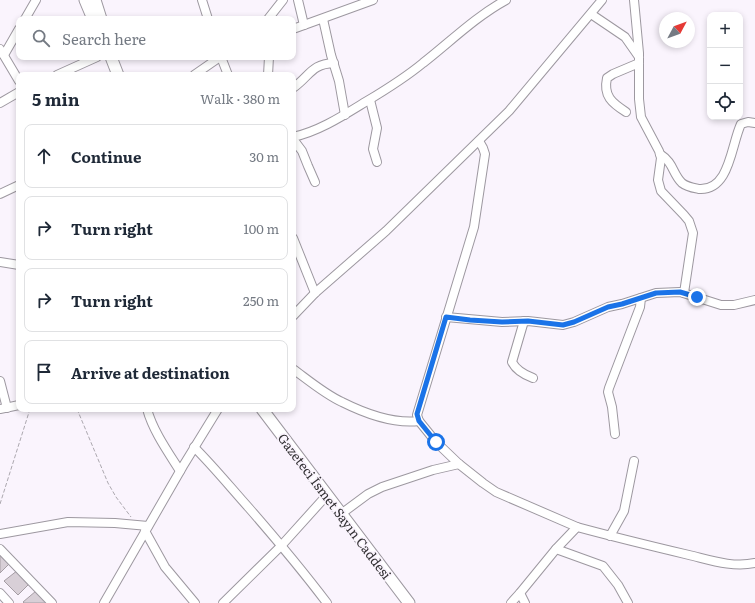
<!DOCTYPE html>
<html lang="en">
<head>
<meta charset="utf-8">
<style>
	:root { --surface:#fff; --page:#f6f6f7; --text:#1f2937; --muted:#747a83; --line:#e0e1e3 }
	body { margin:0; font-family:Literata,serif; background:var(--page); color:var(--text) }
	.controls { position:absolute; right:12px; top:12px; display:grid; overflow:hidden; border-radius:8px; box-shadow:0 2px 6px #0003 }
	.controls button { width:36px; height:36px; display:grid; place-items:center; padding:0; border:0; border-bottom:1px solid var(--line); background:var(--surface); color:var(--text); font:20px sans-serif }
	.compass { position:absolute; left:659px; top:12px; width:36px; height:36px; border-radius:50%; background:var(--surface); box-shadow:0 2px 6px #0003; rotate:49deg }
	.stop { position:absolute; width:12px; height:12px; margin:-9px; border:3px solid #1a73e8; border-radius:50%; background:#fff }
	.stop.end { background:#1a73e8; border-color:#fff; box-shadow:0 1px 4px #0008 }
	.list { margin:0; padding:0; list-style:none }
	h2 { display:flex; justify-content:space-between; align-items:center; height:52px; margin:0; padding:0 16px; font-size:17px }
	h2 small { font-size:13px; font-weight:400; color:var(--muted) }
	.list li { display:grid; grid-template-columns:26px 1fr auto; gap:12px; align-items:center; box-sizing:border-box; height:64px; margin:0 8px 8px; padding:0 8px; border:1px solid var(--line); border-radius:8px }
	.list b { display:block; font-size:15px; white-space:nowrap }
	.list em { font-size:13px; font-style:normal; color:var(--muted) }
	.icon { flex:none; width:22px; height:22px; fill:none; stroke:currentColor; stroke-width:2; stroke-linecap:round; stroke-linejoin:round }
	.map { position:relative; flex:none; width:755px; height:603px; overflow:hidden }
	.search { position:absolute; background:var(--surface); box-shadow:0 2px 6px #0003; left:16px; top:16px; width:280px; height:44px; display:flex; align-items:center; gap:10px; box-sizing:border-box; padding:0 14px; border-radius:8px; color:var(--muted); font-size:15px }
	.panel { position:absolute; background:var(--surface); box-shadow:0 2px 6px #0003; left:16px; top:72px; width:280px; height:340px; border-radius:8px }
	.map>svg:first-child { display:block }
	.building { fill:#d8cfd7; stroke:#a59da4 }
	.lines { fill:none; stroke-linecap:round; stroke-linejoin:round }
	.street-casing { stroke:#9d98a0; stroke-width:10 }
	.secondary-casing { stroke:#9d98a0; stroke-width:13 }
	.path { stroke:#aca8af; stroke-width:1; stroke-dasharray:4 2; stroke-linecap:butt }
	.street { stroke:#fff; stroke-width:8 }
	.secondary { stroke:#fff; stroke-width:11 }
	.route { stroke:#1a73e8; stroke-width:5 }
	.labels { text-anchor:middle; dominant-baseline:central; stroke-width:3.5; stroke-linejoin:round; paint-order:stroke }
	.street-label { font-size:13px; fill:#323033; stroke:#faf4fd }
</style>
</head>
<body>
<div class="map">
<svg width="755" height="603" viewBox="0 0 755 603">
	<rect width="100%" height="100%" fill="#faf4fd"/>
	<g class="building">
		<polygon points="0,551 11,562 0,573"/>
		<polygon points="18,570 30,583 18,595 4,581"/>
		<polygon points="36,591 48,603 24,603 23,602"/>
	</g>
	<g class="lines">
		<g class="street-casing">
			<g id="street">
				<polyline points="202,0 208,19"/>
				<polyline points="298,0 304,25"/>
				<polyline points="634,0 639,53 639,99 641,117 659,151 661,158 658,180 661,191 684,215 689,221 693,233 684,293"/>
				<polyline points="591,14 625,37 639,57"/>
				<polyline points="25,19 36,0"/>
				<polyline points="268,19 283,0"/>
				<polyline points="323,19 331,55 339,81 345,115"/>
				<polyline points="293,29 373,0"/>
				<polyline points="0,49 19,81"/>
				<polyline points="4,55 19,29"/>
				<polyline points="221,57 228,75"/>
				<polyline points="57,75 97,57"/>
				<polyline points="194,75 220,57"/>
				<polyline points="268,75 269,57"/>
				<path d="M293 88C310 76 311 64 334 63"/>
				<polyline points="370,100 377,128 373,149 377,162"/>
				<polyline points="0,103 19,92"/>
				<path d="M626 112C612 103 603 96 607 78L613 74 639 63"/>
				<path d="M293 137C320 131 344 115 367 101 387 89 406 77 423 63 450 42 475 17 506 0"/>
				<polyline points="293,139 302,151 308,166 315,182"/>
				<polyline points="479,141 483,148 485,154 474,227 417,415 419,421 436,442 459,464 483,483 496,492 577,527"/>
				<path d="M660 154C674 163 672 173 682 183 687 187 694 188 699 189 730 191 731 145 741 124L748 122 755 123"/>
				<polyline points="0,194 19,185"/>
				<polyline points="293,238 315,293"/>
				<polyline points="0,262 19,265"/>
				<polyline points="293,316 315,293 386,231 509,111 602,0"/>
				<polyline points="446,317 502,322 528,321 563,325 574,322 608,307 622,304 656,293 680,292 721,305 734,305 755,300"/>
				<path d="M524 321 512 362C516 370 525 375 533 378"/>
				<path d="M293 369C308 380 326 395 342 402 364 413 394 424 419 421"/>
				<polyline points="0,381 7,408"/>
				<polyline points="0,409 19,405"/>
				<path d="M147 409C153 431 168 452 180 471"/>
				<polyline points="615,434 612,407 608,392 609,388 640,307 641,298"/>
				<path d="M194 447C214 467 231 488 249 508 276 539 302 570 327 603"/>
				<polyline points="341,514 368,494 382,487 433,470 459,464"/>
				<polyline points="145,531 165,567 195,603"/>
				<polyline points="0,534 68,522 115,523 148,526"/>
				<polyline points="610,536 624,511 634,461"/>
				<polyline points="0,549 52,603"/>
				<polyline points="556,549 603,566 618,585 628,603"/>
				<polyline points="0,593 9,603"/>
				<polyline points="520,593 525,603"/>
				<polyline points="104,603 183,466 218,409"/>
				<polyline points="223,603 281,546 327,495"/>
				<path d="M511 603 520 593 556 549 577 527C614 537 651 546 689 555 710 560 733 568 755 563"/>
			</g>
		</g>
		<g class="secondary-casing">
			<g id="secondary">
				<polyline points="85,0 93,19"/>
				<polyline points="95,0 101,19"/>
				<polyline points="111,57 118,75"/>
				<polyline points="262,409 409,603"/>
			</g>
		</g>
		<g class="path">
			<polyline points="77,409 108,483 116,497 131,517"/>
			<polyline points="0,504 30,409"/>
		</g>
		<use href="#street" class="street"/>
		<use href="#secondary" class="secondary"/>
	</g>
	<g class="lines">
		<polyline class="route" points="436,442 419,421 417,414 446,317 470,320 502,322 528,321 563,325 574,322 608,307 622,304 656,293 680,292 697,297"/>
	</g>
	<g class="labels">
		<g class="street-label">
			<text transform="translate(335 506) rotate(53)">Gazeteci İsmet Sayın Caddesi</text>
		</g>
	</g>
</svg>
<div class="controls">
<button>+</button>
<button>−</button>
<button><svg class="icon" aria-label="locate" viewBox="0 0 24 24"><circle cx="12" cy="12" r="6"/><path d="M12 2v4M12 18v4M2 12h4M18 12h4"/></svg></button>
</div>
<svg class="compass" viewBox="-18 -18 36 36"><path d="M0-13l5 13h-10z" fill="#e53935"/><path d="M0 13l5-13h-10z" fill="#747a83"/></svg>
<div class="stop" style="left:436px;top:442px"></div>
<div class="stop end" style="left:697px;top:297px"></div>
<div class="search"><svg class="icon" aria-label="search" viewBox="0 0 24 24"><circle cx="10" cy="10" r="6"/><path d="M15 15l6 6"/></svg>Search here</div>
<section class="panel">
<h2>5 min<small>Walk · 380 m</small></h2>
<ul class="list">
<li><svg class="icon" aria-label="ahead" viewBox="0 0 24 24"><path d="M12 20V5M6 11l6-6 6 6"/></svg><div><b>Continue</b></div><em>30 m</em></li>
<li><svg class="icon" aria-label="right" viewBox="0 0 24 24"><path d="M7 20v-9h11M14 6l5 5-5 5"/></svg><div><b>Turn right</b></div><em>100 m</em></li>
<li><svg class="icon" aria-label="right" viewBox="0 0 24 24"><path d="M7 20v-9h11M14 6l5 5-5 5"/></svg><div><b>Turn right</b></div><em>250 m</em></li>
<li><svg class="icon" aria-label="arrive" viewBox="0 0 24 24"><path d="M6 21V4h12l-3 4 3 4H6"/></svg><div><b>Arrive at destination</b></div></li>
</ul>
</section>
</div>
</body>
</html>
